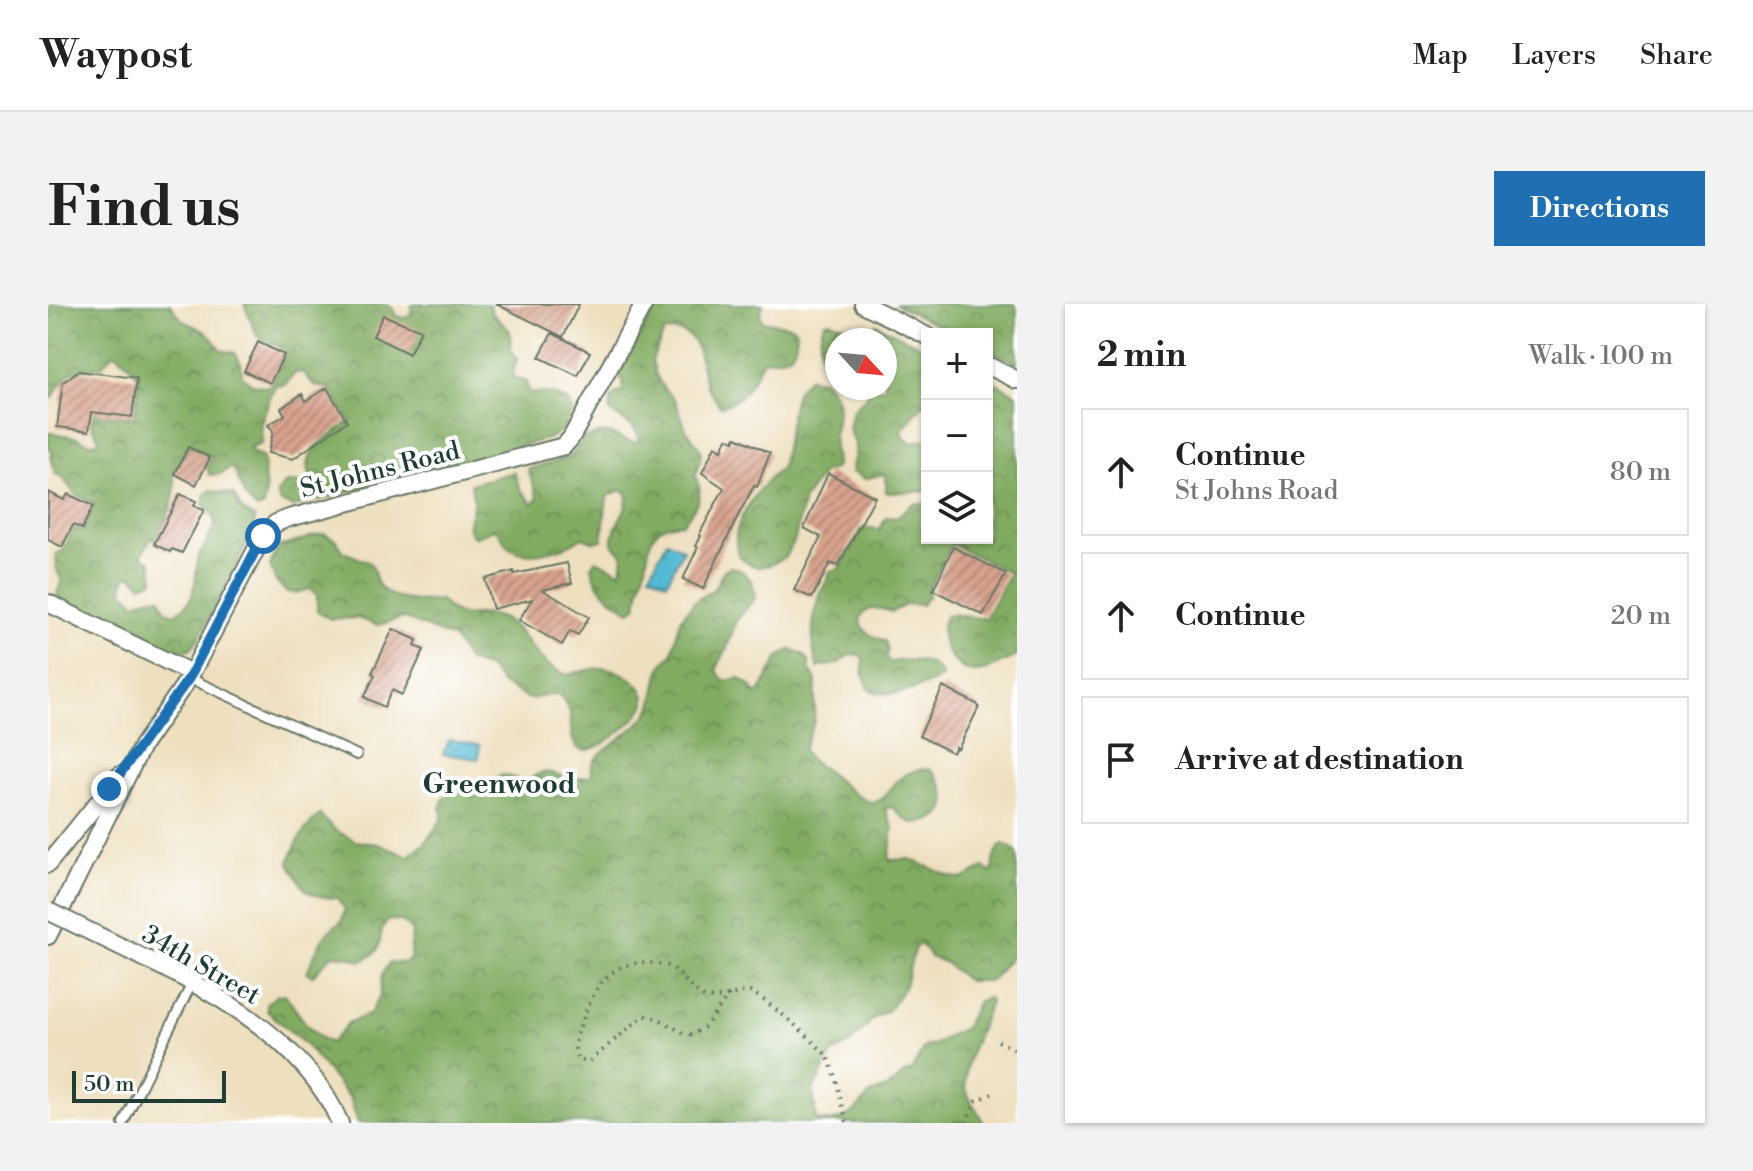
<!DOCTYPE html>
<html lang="en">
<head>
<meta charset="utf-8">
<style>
	:root { --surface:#fff; --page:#f2f2f2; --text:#222; --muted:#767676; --line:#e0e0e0; --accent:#1f6fb2 }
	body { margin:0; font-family:"Libre Bodoni",serif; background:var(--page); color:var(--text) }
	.controls { position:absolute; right:24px; top:24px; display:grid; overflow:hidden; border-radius:0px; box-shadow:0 2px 6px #0004 }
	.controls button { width:72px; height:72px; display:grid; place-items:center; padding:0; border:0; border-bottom:2px solid var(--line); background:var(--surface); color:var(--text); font:40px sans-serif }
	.compass { position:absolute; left:777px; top:24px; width:72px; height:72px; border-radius:50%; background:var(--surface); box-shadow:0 2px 6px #0004; rotate:116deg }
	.scale { position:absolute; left:24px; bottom:20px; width:154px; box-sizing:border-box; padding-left:8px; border:4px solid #1f3d34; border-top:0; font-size:22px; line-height:28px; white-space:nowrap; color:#1f3d34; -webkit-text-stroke:6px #fff; paint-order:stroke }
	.stop { position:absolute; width:24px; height:24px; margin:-18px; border:6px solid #1f6fb2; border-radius:50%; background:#fff }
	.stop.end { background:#1f6fb2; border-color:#fff; box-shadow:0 2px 8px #0008 }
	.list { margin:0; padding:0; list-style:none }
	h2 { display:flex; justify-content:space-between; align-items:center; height:104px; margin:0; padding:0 32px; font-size:34px }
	h2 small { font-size:26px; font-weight:400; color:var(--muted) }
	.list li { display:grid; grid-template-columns:52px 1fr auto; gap:24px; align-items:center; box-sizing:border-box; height:128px; margin:0 16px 16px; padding:0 16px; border:2px solid var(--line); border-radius:0px }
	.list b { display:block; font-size:30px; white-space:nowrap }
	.list p { margin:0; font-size:26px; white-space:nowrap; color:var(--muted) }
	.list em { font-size:26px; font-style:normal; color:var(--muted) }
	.icon { flex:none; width:44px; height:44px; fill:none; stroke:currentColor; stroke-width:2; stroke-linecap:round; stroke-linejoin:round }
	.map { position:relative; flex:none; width:969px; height:819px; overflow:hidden; border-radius:0px }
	header { display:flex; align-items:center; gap:48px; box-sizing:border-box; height:112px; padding:0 40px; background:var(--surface); border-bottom:2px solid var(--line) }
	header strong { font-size:38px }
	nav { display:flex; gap:44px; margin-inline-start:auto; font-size:28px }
	.intro { display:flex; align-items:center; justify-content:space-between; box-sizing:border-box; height:192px; padding:0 48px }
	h1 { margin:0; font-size:56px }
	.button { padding:20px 36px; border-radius:0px; background:var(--accent); color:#fff; font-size:28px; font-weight:700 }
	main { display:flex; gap:48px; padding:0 48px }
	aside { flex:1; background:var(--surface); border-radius:0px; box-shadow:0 2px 6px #0004 }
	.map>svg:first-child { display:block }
	.forest { fill:url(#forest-crowns); stroke:#50744b; stroke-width:2 }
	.water { fill:url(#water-ripples); stroke:#397b83; stroke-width:2 }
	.building { fill:url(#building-hatch) }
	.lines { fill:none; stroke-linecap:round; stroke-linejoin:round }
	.lane-casing { stroke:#677665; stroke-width:12 }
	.street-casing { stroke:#677665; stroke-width:20 }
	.path { stroke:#677665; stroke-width:4; stroke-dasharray:2 6; stroke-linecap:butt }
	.lane { stroke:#fff; stroke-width:8 }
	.street { stroke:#fff; stroke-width:16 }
	.street-bridge-casing { stroke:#677665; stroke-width:20; stroke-linecap:butt }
	.street-bridge { stroke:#fff; stroke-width:16 }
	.route { stroke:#1f6fb2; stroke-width:10 }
	.labels { text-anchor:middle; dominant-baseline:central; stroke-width:8; stroke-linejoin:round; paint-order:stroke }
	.street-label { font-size:26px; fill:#1f3d34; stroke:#fff }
	.neighbourhood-label { font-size:28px; font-weight:bold; fill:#1f3d34; stroke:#fff }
</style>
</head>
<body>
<header>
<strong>Waypost</strong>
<nav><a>Map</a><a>Layers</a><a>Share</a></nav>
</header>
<div class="intro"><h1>Find us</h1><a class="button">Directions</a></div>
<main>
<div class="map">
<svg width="969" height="819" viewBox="0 0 969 819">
	<defs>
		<pattern id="forest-crowns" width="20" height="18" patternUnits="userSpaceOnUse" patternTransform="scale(2)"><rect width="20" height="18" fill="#82ab62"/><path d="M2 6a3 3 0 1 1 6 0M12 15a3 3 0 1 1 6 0" fill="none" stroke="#6a8c52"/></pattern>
		<pattern id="water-ripples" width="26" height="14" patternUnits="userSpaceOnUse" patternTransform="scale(2)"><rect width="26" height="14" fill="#53b9d2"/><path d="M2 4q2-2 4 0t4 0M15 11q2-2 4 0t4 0" fill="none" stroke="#4498ab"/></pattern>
		<pattern id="building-hatch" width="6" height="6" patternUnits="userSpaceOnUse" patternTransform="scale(2)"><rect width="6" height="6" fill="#d8a28d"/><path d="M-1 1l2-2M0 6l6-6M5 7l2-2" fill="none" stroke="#af8574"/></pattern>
	</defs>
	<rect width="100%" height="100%" fill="#fff"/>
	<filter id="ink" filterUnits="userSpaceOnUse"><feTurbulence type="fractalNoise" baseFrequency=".0125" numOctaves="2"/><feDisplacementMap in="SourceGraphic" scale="16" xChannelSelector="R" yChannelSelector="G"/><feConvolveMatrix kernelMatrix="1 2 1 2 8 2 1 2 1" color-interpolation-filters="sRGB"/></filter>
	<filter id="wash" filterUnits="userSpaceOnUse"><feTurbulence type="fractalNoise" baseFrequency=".006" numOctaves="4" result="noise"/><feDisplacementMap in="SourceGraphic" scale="32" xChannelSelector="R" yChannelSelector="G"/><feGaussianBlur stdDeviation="1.8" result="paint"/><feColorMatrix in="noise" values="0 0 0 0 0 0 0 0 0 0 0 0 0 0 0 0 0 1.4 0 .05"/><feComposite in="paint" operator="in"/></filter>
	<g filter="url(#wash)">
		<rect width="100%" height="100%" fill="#eedfbf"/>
		<g class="forest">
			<path d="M3 0H122L134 16 160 29 173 46 187 49 192 57 194 72 204 80 219 83 224 79 238 49 234 44 209 32 196 0H341L349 12 357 14 363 10V2L368 0H442L444 9 462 27 463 45 469 55 464 73 478 78 481 89 504 90 520 97 524 107 515 125 502 134 245 203 232 198 229 189 238 179 260 180 263 175C251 144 281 135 302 117L281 84 267 82 255 68 247 69 237 81 228 82C224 86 215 113 213 120 212 127 215 132 213 140L202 144V147L215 154 218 189 216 202 209 205 197 193 186 165 182 164 173 170 162 171 159 164 164 153 140 141 125 170C132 192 117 216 107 236L103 234 93 252 103 257 106 276 94 281 85 272H78L75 286 87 299 103 293H112L118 307 125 310C150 301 147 273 150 252 157 246 160 232 167 223L165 211 155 200 157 190 163 186 186 191 194 206 207 214 206 226 151 334 142 345 123 349 8 292 14 277 9 266 8 250 15 247 26 224 35 227 47 201 27 190 15 174 8 170 3 157 4 146 0 143V129L29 133 41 139 50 138 51 135 44 120 46 110 86 114 91 72 71 51 65 49 53 63C24 65 18 66 5 94H0V24Z"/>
			<path d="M609 0H715L712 10 714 17 743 22 749 26C748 55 741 53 715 56 702 78 698 97 672 102 668 95 661 87 658 80 650 59 655 20 616 28L604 56 608 71 616 85 627 95 638 125 652 145 653 152 647 173C658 190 647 205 634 219 599 221 603 238 597 266 594 279 590 290 588 303L582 307C565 297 546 284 544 262L548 256 573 268 575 251 565 240C564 218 581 210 579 189L573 186 559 193 554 236 547 238 534 233C519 245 480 257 462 244 455 238 455 230 446 225L426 233C415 222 424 214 425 201 426 194 424 186 423 180L466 168 473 186 485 200 490 194 480 165 522 153 536 134 558 128 584 138 591 137 586 123 561 107 564 93 575 86V78L571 70Z"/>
			<polygon points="847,0 967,0 969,5 969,60 939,45 939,30 908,30"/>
			<path d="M780 17 796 21 801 26 798 32 800 36H789V63L778 62C770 50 770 31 777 18Z"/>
			<path d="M828 20 879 45V100L873 103 853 128 857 135 864 139 879 135V187L841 189 838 188V173L835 170 817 175 804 168C804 159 808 149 807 141 805 130 805 139 802 128 798 114 807 101 818 94L821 84H837V36H823Z"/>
			<path d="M760 74 775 76C795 98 791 103 786 129 784 140 788 151 788 162L786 165 776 168 756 195 747 235 737 253 722 261 710 263 701 260 690 251C688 242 687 234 689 226 694 207 717 174 733 165L746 95 750 85Z"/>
			<path d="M948 79 969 90V352C956 356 939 369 926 368 902 365 886 331 898 311 911 308 923 315 937 314L962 269 904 240 880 286V293L873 301 859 300 844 308C832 304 820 301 812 314 814 329 824 332 837 337L840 345 838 353 842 358C858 355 889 354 894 373 874 383 843 397 821 385L815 369V353C799 344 799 359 784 361 779 362 775 361 770 364 762 342 764 319 769 298 771 288 779 281 782 267L791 265 814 225 826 224 831 227 838 213 849 214C858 204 864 196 879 200V234H939V96Z"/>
			<path d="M277 230 288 236 296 248 322 259C327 265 326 271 329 278 339 298 372 298 392 296 417 325 426 302 453 314 472 322 482 344 497 358 502 363 511 367 518 371 529 369 543 364 555 364 571 364 603 382 596 402 591 415 544 454 531 445 521 438 524 419 522 409 520 403 516 397 513 392L507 390 481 395 454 380 441 364 420 357 405 334 355 314 330 321 309 314 282 315 269 307V291L262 285 247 289 238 288 227 276 222 261 231 242C250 241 258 231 277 230Z"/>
			<path d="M683 263C700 267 705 277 708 293L688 317 678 346 668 366 676 377 692 374 704 383 707 390 712 387 731 353 744 345 756 351 761 357V364L768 377 766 418 755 446C763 460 775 463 787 474 852 534 825 463 883 465 896 478 909 508 883 516 877 518 870 520 864 519 857 517 850 508 844 503L837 504 845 524 841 556 862 555 901 572 914 575 936 564 942 568 945 566V556L952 542 956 540 968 547 969 551V645L943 677H920L896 658 882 653 873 640 867 643 857 681 849 695 840 706 825 715 804 738 784 750 765 786 768 816 782 818 796 814 809 805 822 790 841 783 857 769 864 767 876 743C894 741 899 729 916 725L930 697 940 694 942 697C935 724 909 765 920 791 924 800 931 810 936 819H310L302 794 257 740 219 707V699L230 691 237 690C250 708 261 731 283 739L301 718 321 711 332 692 334 670 342 658 355 659 362 655 364 627 354 617 340 616C324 636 343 644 313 657L299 652 284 651 264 672 259 668C268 648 273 629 294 617L297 605 289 594C256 593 257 586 241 559 246 542 257 522 272 511L287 526 307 537 330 540 360 552 376 540 394 515 393 501 396 494 409 486 423 480 436 481 454 471 467 474 472 479H479C502 453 511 484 544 471 544 467 543 463 545 459 549 447 591 425 601 408 612 389 604 365 624 350L633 314 647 297 666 285 676 266Z"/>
		</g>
		<g class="water">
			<polygon points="619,237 635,245 619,279 602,270"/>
			<polygon points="401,436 432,441 430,455 395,450"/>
		</g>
		<g id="blocks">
			<g class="building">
				<polygon points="448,0 531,0 515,33"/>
				<polygon points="335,11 373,26 361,50 325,32"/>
				<polygon points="504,29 542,48 530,72 491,53"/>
				<polygon points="210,38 236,51 222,79 196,67"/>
				<polygon points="30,67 89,74 84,113 44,108 41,127 9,123 15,78"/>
				<polygon points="279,84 299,117 245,155 220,149 225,127 220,121 237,111 233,104 254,90 258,97"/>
				<polygon points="688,133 722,149 709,183 706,182 692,208 655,285 635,275 650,243 648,242 653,232 651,231 676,184 654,169 667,142 674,146 679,134 686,137"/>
				<polygon points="140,143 162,154 148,181 127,170"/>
				<polygon points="780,169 827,193 790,262 782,259 764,294 746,286 773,233 756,224"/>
				<polygon points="0,188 16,196 20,190 45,202 34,225 25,221 14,243 0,236"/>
				<polygon points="132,190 148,197 146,202 156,206 134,249 124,245 122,248 106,240"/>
				<polygon points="905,243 958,270 935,311 885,286"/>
				<polygon points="519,259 524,279 495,286 541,313 530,331 522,327 514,341 471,316 484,295 445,305 437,275 466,267 466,270"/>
				<polygon points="345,325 369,336 367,342 376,346 354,391 344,386 336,403 316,393 327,371 324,369"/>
				<polygon points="895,383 929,400 931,403 910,445 908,443 905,449 871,432"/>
			</g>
		</g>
	</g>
	<g filter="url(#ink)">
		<use href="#blocks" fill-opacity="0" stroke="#677665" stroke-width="2"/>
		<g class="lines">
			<g class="lane-casing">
				<g id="lane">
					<polyline points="141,374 309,451"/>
					<polyline points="75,819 144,679"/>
				</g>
			</g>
			<g class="street-casing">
				<g id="street">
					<polyline points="815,0 879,32"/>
					<polyline points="939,61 969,76"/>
					<polyline points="0,299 143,369"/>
					<polyline points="0,560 72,471"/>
					<path d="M45 629C134 673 251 721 292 819"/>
					<polyline points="0,632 94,442 141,374 215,232 228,219 241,214 516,142 523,134 596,0"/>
				</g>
			</g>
			<g class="path">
				<path d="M681 691 657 723 643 731C625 727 615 712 595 712L543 756 538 758 530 755C523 742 530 728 535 715 550 674 569 651 617 661 634 665 639 684 654 692 668 700 686 687 701 688 712 689 774 743 780 754 789 774 793 798 799 819"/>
				<polyline points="950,737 969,747"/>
				<polyline points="918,819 928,797 944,790"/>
			</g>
			<use href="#lane" class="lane"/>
			<use href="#street" class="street"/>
			<g class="street-bridge-casing">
				<polyline id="street-bridge" points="0,607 45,629"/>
			</g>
			<use href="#street-bridge" class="street-bridge"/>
		</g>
	</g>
	<g class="lines" filter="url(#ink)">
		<polyline class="route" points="61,485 141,374 215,232"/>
	</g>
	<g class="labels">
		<g class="street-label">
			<text transform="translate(332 166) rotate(-14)">St Johns Road</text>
			<text transform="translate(153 661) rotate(30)">34th Street</text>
		</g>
		<g class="neighbourhood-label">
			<text x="451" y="480">Greenwood</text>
		</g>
	</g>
</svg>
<div class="controls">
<button>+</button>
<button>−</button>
<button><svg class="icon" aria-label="layers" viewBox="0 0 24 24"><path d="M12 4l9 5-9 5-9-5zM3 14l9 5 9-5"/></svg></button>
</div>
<svg class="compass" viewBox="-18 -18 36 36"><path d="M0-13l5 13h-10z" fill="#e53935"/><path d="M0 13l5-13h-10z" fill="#767676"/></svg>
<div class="scale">50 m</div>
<div class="stop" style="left:215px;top:232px"></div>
<div class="stop end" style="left:61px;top:485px"></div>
</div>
<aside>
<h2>2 min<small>Walk · 100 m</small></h2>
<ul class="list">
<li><svg class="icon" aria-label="ahead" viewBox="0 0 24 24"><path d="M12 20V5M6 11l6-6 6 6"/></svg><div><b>Continue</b><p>St Johns Road</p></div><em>80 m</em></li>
<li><svg class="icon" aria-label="ahead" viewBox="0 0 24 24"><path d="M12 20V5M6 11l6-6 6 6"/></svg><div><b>Continue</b></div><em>20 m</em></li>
<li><svg class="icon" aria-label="arrive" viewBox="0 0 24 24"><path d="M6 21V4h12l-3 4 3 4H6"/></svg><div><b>Arrive at destination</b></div></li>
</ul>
</aside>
</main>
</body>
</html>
